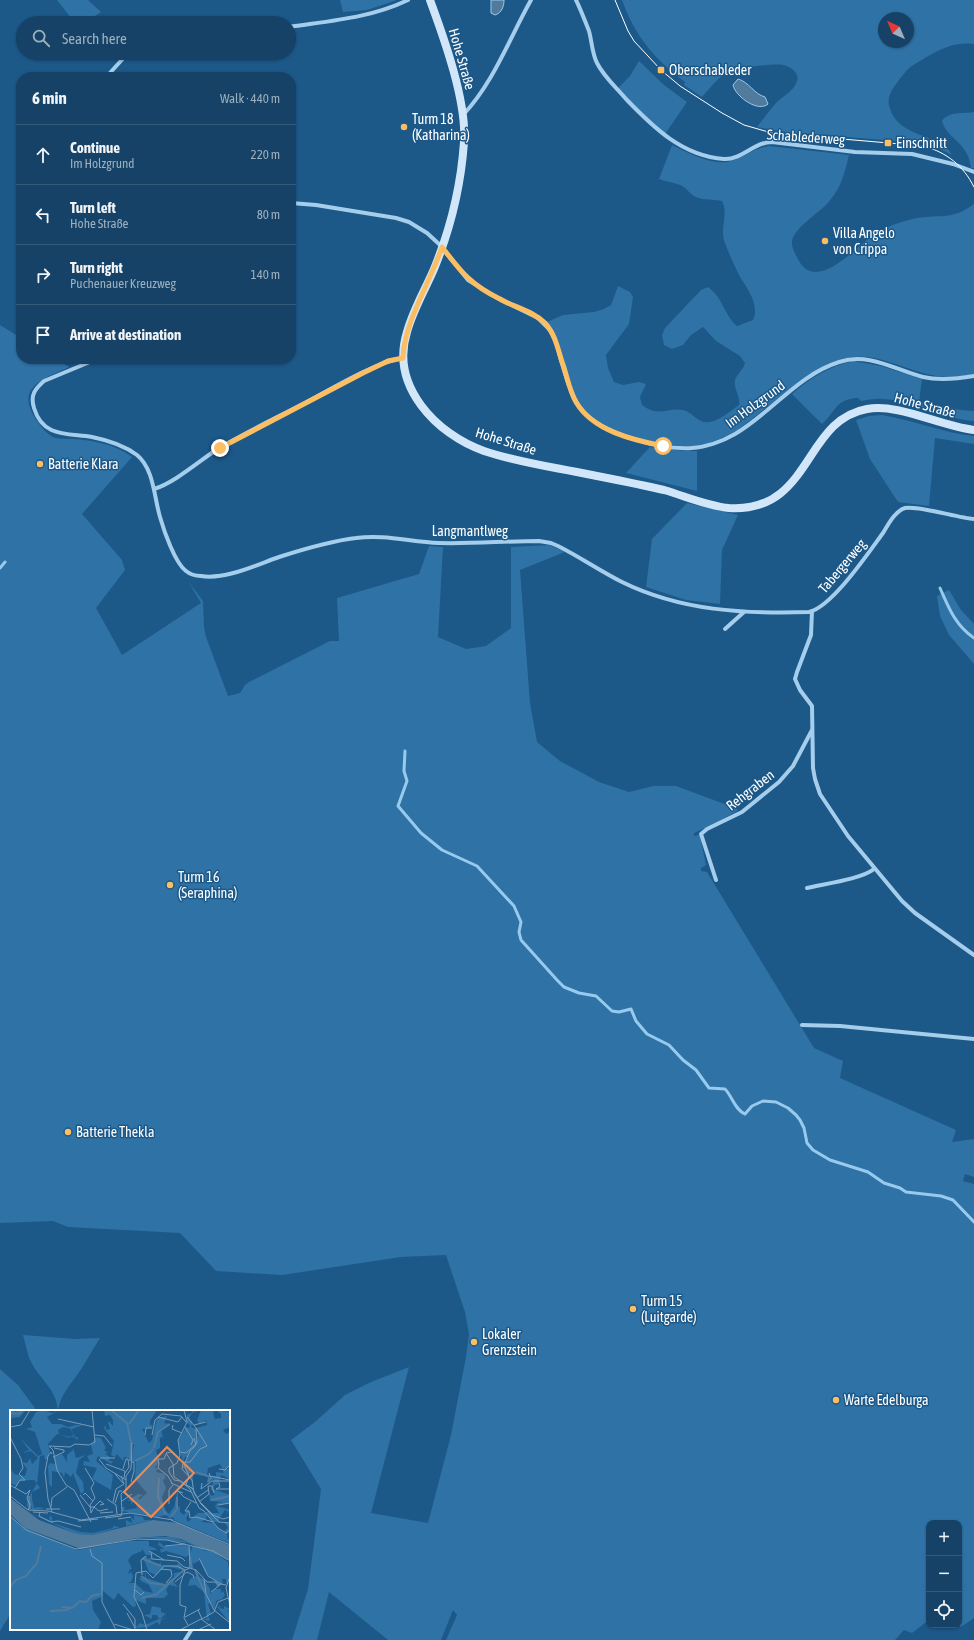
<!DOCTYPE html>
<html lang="en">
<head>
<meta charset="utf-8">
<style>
	:root { --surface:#154266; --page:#1e496c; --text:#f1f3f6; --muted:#9db0bf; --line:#345b7a }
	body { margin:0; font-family:"Asap Condensed",sans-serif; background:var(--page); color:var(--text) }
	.controls { position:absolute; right:12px; bottom:12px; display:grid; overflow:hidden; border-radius:8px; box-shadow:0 1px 3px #0004 }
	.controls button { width:36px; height:36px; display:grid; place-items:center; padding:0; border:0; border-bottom:1px solid var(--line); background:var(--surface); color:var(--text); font:20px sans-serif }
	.compass { position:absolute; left:878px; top:12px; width:36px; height:36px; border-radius:50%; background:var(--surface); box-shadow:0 1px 3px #0004; rotate:316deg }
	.stop { position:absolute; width:12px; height:12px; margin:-9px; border:3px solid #fcbe62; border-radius:50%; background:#fff }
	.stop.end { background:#fcbe62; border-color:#fff; box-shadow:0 1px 4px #0008 }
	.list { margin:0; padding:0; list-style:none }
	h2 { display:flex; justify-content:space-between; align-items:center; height:52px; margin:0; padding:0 16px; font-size:17px }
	h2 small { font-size:13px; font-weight:400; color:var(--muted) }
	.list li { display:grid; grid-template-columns:26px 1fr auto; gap:12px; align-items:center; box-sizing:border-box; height:60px; padding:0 16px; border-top:1px solid var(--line) }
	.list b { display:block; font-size:15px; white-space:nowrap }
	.list p { margin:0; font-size:13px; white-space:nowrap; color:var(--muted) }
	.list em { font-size:13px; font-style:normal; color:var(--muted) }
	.icon { flex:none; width:22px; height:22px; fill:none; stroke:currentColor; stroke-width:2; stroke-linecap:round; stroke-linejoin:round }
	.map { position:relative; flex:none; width:974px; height:1640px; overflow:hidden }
	.search { position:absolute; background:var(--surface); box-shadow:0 1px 3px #0004; left:16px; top:16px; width:280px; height:44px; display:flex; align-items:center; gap:10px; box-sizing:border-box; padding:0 14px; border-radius:22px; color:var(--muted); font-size:15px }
	.panel { position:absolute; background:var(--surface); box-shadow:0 1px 3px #0004; left:16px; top:72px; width:280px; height:292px; border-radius:16px }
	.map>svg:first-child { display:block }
	.green { fill:#2f72a5; fill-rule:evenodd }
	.water { fill:#507b9d; stroke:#98caee }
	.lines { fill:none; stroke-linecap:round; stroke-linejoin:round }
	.stream { stroke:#98caee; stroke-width:3 }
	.minor { stroke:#a5cdec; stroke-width:4 }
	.secondary { stroke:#d1e7f9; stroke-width:8 }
	.tram { stroke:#fff; stroke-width:1 }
	.route { stroke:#fcbe62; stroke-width:5 }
	.poi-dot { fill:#fcbe62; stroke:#1c5888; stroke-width:1.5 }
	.labels { text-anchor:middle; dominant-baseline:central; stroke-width:3; stroke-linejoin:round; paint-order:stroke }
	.street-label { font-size:14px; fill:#fff; stroke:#1c5888 }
	.poi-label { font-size:14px; fill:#fff; stroke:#1c5888; text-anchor:start }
	.inset-river { fill:none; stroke:#507b9d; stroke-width:2 }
	.inset-road { fill:none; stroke:#779bb8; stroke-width:1 }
	.view { fill:#ef8b55; fill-opacity:0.15; stroke:#ef8b55; stroke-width:2 }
	.inset-edge { fill:none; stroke:#fff; stroke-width:2 }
</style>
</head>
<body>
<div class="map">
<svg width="974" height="1640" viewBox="0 0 974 1640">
	<rect width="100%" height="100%" fill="#1c5888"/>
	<g class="green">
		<polygon points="57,0 88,0 101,12 84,23 75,23"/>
		<polygon points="340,0 397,0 367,10 343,12"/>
		<path d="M622 0H974V44C950 41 934 53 915 64 906 69 900 79 894 87 889 94 887 101 890 109 899 135 929 133 946 148 949 149 950 152 952 155L934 146 922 143 785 132 757 127C763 119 769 111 776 103 783 96 794 91 797 81 800 73 790 66 783 65 774 63 734 68 726 73 718 78 708 90 702 97L684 85 685 82C654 59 635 36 622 0ZM884 18H908V42H884Z"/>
		<polygon points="639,61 664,85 687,102 665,134 644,116 618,88 630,76"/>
		<path d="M974 112V168H971C968 141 947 140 942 121 948 111 963 114 974 112Z"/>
		<path d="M672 145C688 153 716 168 734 160 746 155 756 148 769 146L849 155C845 171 842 186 831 199 822 212 795 226 792 241 791 248 796 255 799 261 818 294 859 243 876 233 881 230 887 227 893 225 903 221 914 218 925 217 937 216 947 217 958 213 964 211 969 207 974 204V374C939 382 921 372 889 362 872 356 855 355 838 360 824 364 813 373 801 381 779 397 758 415 736 431 723 438 708 445 693 446 660 448 596 432 578 401 564 376 565 344 547 322L563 315 594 312 604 309 611 305 618 286 630 292 633 297 629 324 606 355 608 368 614 382 623 385 639 382 646 384 640 397 642 405C661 419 669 405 686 411 695 415 699 424 710 422 721 420 730 411 739 405 741 396 733 389 735 380 737 374 743 370 745 363L740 356 716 341 703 327 691 335 683 345 672 349 664 345 662 335 665 328 701 290 708 287C724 299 724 315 737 326L753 320C760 304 747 289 739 275 734 265 729 254 725 243 719 230 729 214 722 201 713 199 702 201 694 196 689 193 686 187 680 185 673 182 666 182 659 179Z"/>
		<path d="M0 325 21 338V359H56L69 367C44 379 14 387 36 419 40 426 48 436 56 438 61 439 68 439 74 439 96 441 114 444 132 457L82 514 122 560 125 570 96 608 122 655 201 603 188 581 203 601 204 627 206 637 228 696 240 693 245 685 249 682 330 641H339L337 598 419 574 429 546 443 547 438 637 466 649 486 646 511 628V547L550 545 565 552 520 570 530 703 537 742 560 761 599 782 629 792 653 786H676L738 809 737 811 718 822 694 833V836L699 835 700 836 706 865 701 868V871L707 872 814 1048 843 1061 840 1078 956 1130 952 1142 974 1139V1177L965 1174 963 1181 974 1184V1618L961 1627 957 1625H959V1523H929V1620L912 1633 904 1630 895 1640H446L457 1615 453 1610 441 1640H388L329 1592 317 1640H292L308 1589 321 1489 291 1440 315 1422 345 1395 371 1382 409 1367 371 1513 428 1523 451 1435 466 1357 469 1334 465 1312 446 1255 401 1257 282 1275 216 1271 180 1233 68 1227 53 1221 0 1223Z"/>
		<path d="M853 361 881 366 922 379 919 402 961 410 974 411V421C942 419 914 400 883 399 876 398 868 400 861 401L858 398C835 399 836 412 822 424L792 394C810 378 830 366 853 361Z"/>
		<path d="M882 415C913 420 943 433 974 436V444L935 438 929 506 898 502 870 459 856 420 869 416Z"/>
		<polygon points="650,447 685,451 697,451 697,491 626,473"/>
		<polygon points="687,503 738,515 722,550 720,604 686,600 646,587 652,539"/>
		<polygon points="949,590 961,610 974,624 974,664 949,635 940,616 937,596"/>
		<path d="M23 1335 76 1339 100 1338C93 1349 87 1360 80 1371 71 1384 60 1395 58 1411L56 1400 51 1390 35 1369 29 1358Z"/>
		<polygon points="0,1369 18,1385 37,1411 11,1411 11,1613 0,1631"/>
	</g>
	<g class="water">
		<path d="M491 0H504C504 6 502 13 495 15L491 13Z"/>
		<path d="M738 79C749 82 754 94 765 97L768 104C758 113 735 96 733 85Z"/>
	</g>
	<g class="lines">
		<g class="stream">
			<polyline points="0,568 5,562"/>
			<path d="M940 588C949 608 955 625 974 638"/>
			<path d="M405 751 404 771 407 781 398 806 421 833 442 850 477 866 514 906 521 922 519 932 521 940 557 980 564 987 579 993 596 996 612 1011 619 1012 631 1009 636 1021 647 1034 669 1045 683 1060 696 1070 709 1088 725 1089C732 1096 735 1110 745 1114L752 1106 763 1101 776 1102 788 1108 796 1115 800 1120 804 1128 807 1143 813 1150 830 1160 868 1172 884 1183 900 1188 906 1192 941 1196 953 1200 974 1222"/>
		</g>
		<g class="minor">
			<path d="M576 0C581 10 585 21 589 31 592 42 592 53 597 63 604 77 616 87 626 99 653 127 682 156 724 159 742 160 754 142 772 142L855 152 912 154 953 164 974 172"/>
			<polyline points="163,23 166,22 169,23"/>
			<path d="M289 27C329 21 371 18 408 0"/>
			<polyline points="108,77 109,74 128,53"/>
			<path d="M463 115C494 82 509 39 531 0"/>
			<path d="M291 203 316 205 396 218 409 222 427 233 439 244 468 280 499 299 538 318 551 331 555 339C561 358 569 395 581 409 601 434 661 450 692 448 706 447 723 441 735 434 771 413 798 375 839 362 869 352 895 370 923 377 940 381 957 379 974 376"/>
			<path d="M97 359 44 381C35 389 30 395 34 408 43 438 68 433 92 437 107 440 125 446 137 455 154 469 154 497 160 517 164 531 175 563 186 571 191 575 196 576 201 576 225 580 256 565 279 557 304 549 330 541 356 538 384 534 411 542 439 543 472 544 505 541 539 541L551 543 558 546C580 557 600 571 622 582 681 611 744 614 809 612 832 607 869 552 883 533 888 525 895 511 905 508 918 505 958 518 974 519"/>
			<path d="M154 489C174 483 198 462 216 450 244 433 274 419 303 404 330 390 373 363 403 358"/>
			<polyline points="812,611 811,635 797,672 795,679 800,690 812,706 813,768 815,779 820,794 848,836 902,901 915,913 974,955"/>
			<polyline points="725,629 744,612"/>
			<polyline points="716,880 701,834 707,829 742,812 779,782 793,766 812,730"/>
			<path d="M807 888C823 884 862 879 874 869"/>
			<polyline points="802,1025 840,1026 974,1039"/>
			<polyline points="78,1629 81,1640"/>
			<polyline points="185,1640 192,1629"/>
		</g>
		<path class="secondary" d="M430 0C444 38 467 102 464 142 461 185 450 230 434 269 425 290 413 310 407 332 390 386 436 434 484 451 517 462 553 467 587 474 612 479 638 484 664 490 685 496 707 506 729 508 812 513 803 420 867 409 898 403 940 426 974 430"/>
		<path class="tram" d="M615 0 628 31 634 41 661 70 680 86 722 113 744 125 772 133 924 146C947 153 963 165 974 187"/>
	</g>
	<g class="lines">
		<path class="route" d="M220 448 363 373 388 361 403 358C404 322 430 283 442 247 461 272 471 285 500 299 514 307 533 311 545 323 555 334 558 349 562 362 567 375 569 390 576 402 593 431 633 440 663 446"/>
	</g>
	<g class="poi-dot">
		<rect x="657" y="66" width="8" height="8" rx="2"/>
		<circle cx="404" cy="127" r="4"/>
		<rect x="884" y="139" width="8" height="8" rx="2"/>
		<circle cx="825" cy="241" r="4"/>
		<circle cx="40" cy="464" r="4"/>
		<circle cx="170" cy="885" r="4"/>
		<circle cx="68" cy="1132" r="4"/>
		<circle cx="633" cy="1309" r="4"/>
		<circle cx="474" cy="1342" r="4"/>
		<circle cx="836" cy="1400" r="4"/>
	</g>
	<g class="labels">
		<g class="street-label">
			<text transform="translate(462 59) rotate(74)">Hohe Straße</text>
			<text transform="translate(806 137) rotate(4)">Schablederweg</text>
			<text transform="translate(755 404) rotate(-36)">Im Holzgrund</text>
			<text transform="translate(925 405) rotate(15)">Hohe Straße</text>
			<text transform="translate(506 441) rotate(17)">Hohe Straße</text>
			<text x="470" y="531">Langmantlweg</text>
			<text transform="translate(842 566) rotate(-50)">Tabergerweg</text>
			<text transform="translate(750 790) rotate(-38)">Rehgraben</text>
		</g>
		<g class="poi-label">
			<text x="669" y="70">Oberschableder</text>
			<text x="412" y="119">Turm 18<tspan x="412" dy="16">(Katharina)</tspan></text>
			<text x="896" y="143">Einschnitt</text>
			<text x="833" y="233">Villa Angelo<tspan x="833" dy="16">von Crippa</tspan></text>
			<text x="48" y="464">Batterie Klara</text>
			<text x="178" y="877">Turm 16<tspan x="178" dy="16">(Seraphina)</tspan></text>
			<text x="76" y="1132">Batterie Thekla</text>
			<text x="641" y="1301">Turm 15<tspan x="641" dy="16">(Luitgarde)</tspan></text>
			<text x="482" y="1334">Lokaler<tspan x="482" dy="16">Grenzstein</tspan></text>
			<text x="844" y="1400">Warte Edelburga</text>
		</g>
	</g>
	<g transform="translate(10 1410)">
		<rect width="220" height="220" fill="#1c5888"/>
		<path d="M0 0 9 1 16 0 10 7 2 8 0 12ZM33 0 42 3 49 0 37 7 42 14H51L58 17 66 15H73L62 19 63 25 66 24 63 27H68L67 31 66 28 47 24 38 34 40 41 37 49 35 50 34 45 30 46 27 74 30 78 22 82V89L24 98 29 97 35 99 22 100 21 95 17 97V91L27 73 24 70H20L9 71 7 76 0 73V57L4 64 15 66 17 59 12 52 17 53 20 48 22 54 28 48 21 41 12 43 19 40 10 28 28 46 32 44 25 22 16 19 22 17 20 12 26 2ZM53 17 61 19 63 25 59 28 49 24 48 20ZM94 0H147L140 11V15H143L141 18 132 19 139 33 142 30 147 8 157 6 154 13 160 14 151 20 153 28 150 27V38L146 40 149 53 144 58H148L146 62 155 64 154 67 157 65 153 71 156 78 152 87 155 100 159 104 164 97 168 78V97L170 96V102L174 105 178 99 179 103 176 108 178 112 188 103H196L199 100 194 96 199 100 201 103H209L205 96 207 93 213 92 200 91 199 83 202 86 205 84 201 79 204 69 197 73 198 67 179 63V66L183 65V73L175 60 177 59 172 58 178 47H175L173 52 168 31 176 17 179 18 180 15 177 13V5L182 3 181 0H189L182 3 179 8 183 13 181 17 186 19 187 31 188 24 186 18 197 15 196 10 190 14 187 11 191 0H205L203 3 205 9 211 8V4L206 0 220 2V17L213 20 216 24 220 22V55L215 60 220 58V69L211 65 209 74 205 75 203 79 220 85V93L206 96 218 99 220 102 218 101 215 106 217 101 215 100 209 109 210 113 203 112 197 104 196 109 191 112 203 113 213 122 218 118 215 113H219L220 119 217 125 218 130 220 128V134L164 110 163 106 160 109 156 105 148 107 112 101V97H116L114 98 115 100 127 98 125 89 121 95V91H117L128 84 133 85 128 88 129 90 137 83 125 69 126 51 121 52 124 34H121L119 48 114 47 113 51 107 44 105 47 101 45 104 31 95 20 94 17 96 16V20L100 19 98 13 99 11 103 16V10L100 5 95 6ZM210 54 214 63 206 62V66L201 67 197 65 198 58ZM86 27 91 28 96 38 94 40 98 43 95 44 100 47 99 51H103L101 54 88 46 86 51 103 65 101 80 82 69 87 58 73 55 74 51 80 52 77 46 83 44 81 35ZM63 37 66 48 76 45 69 50 66 63 73 72 74 81 71 84 63 63 61 67 55 62 54 68 52 63 42 61V77L39 74 38 56 40 53 46 54 43 47 52 44 57 52V45L63 40ZM20 103 41 111 39 108 41 105 43 113 70 122 83 123 103 118V116L110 117 82 125 66 124ZM124 105 133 107 134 110H142L116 116V110L122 113 121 107 124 110ZM0 106 11 116 67 140 119 131H139V136L145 138 147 140H139L141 145H136L132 139V141L122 145 118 150 122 159H120L118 164 121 162 123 166 121 172 117 173H125L134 181 143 183 139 175 131 171 129 168 135 167 136 161V168L155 174 164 167V163L169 162 170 165H166L163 171 167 176H170L165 177 166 183 165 176 159 175 156 180 158 184 154 188H136V194L125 190 126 196 123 197 108 183 104 190 93 181 91 187 82 191 83 200 91 212 88 220H0ZM132 127H162L204 140 211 144 220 150 204 141 196 138 193 140 204 142 218 152 220 165 216 175V169H212L213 174 207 177 204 170 195 162 189 147V151L183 154 179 145 176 147 156 141 151 143 150 139H154L148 135 149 132 154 136 176 135 180 137 181 142 182 137 185 136 178 133ZM136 146 138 149 142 147 141 152 149 154 151 152V155L166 156 169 153 174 160 155 156 146 165 139 162 134 150 131 149 130 153 132 148ZM186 166 194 169 200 179V184L205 179H211V183L213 181 215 185 212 189 206 191 205 199 201 193 198 194 201 203 198 206 200 210 198 211 193 209H197L194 182 185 175 178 176 180 169ZM142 196 151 198V202L156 204 150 209 157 208 151 210 150 215 147 212 138 217 125 218 130 213 135 215 149 209 147 205H142V209L134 205 140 204ZM211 196 209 198 214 199V196L220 199 217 201 220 202V213L207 197Z" fill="#2f72a5" fill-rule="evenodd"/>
		<path d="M0 88 29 110 67 124 82 125 143 110 168 113 220 136V150L171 129 155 126 126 128 71 139 15 118 0 104Z" fill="#507b9d"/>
		<path class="inset-river" d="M101 0 117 13 121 32 120 51M0 3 9 4 12 0M119 14 129 0M144 38 148 22 160 14M125 51 139 44 143 39M186 62 201 67 198 72M149 68 148 87 156 105M19 86 20 99M201 90 220 86M0 94 15 107 58 127 71 130 149 118 167 119 220 141M161 107 167 99V87M180 146 182 158M133 149 151 156M185 160 195 183M131 166 141 173 155 175M0 177 6 170 16 166 27 153 31 136M148 183 174 160M132 188 148 184M69 191 76 192 82 186 90 184M52 197 62 198 69 192M40 201 57 200 60 197"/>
		<path class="inset-road" d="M174 0 177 12 168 30 170 45 167 53 159 58V62L164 70 170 71 180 79 189 98 194 101 208 118 216 123 220 120M148 7 168 12 172 7M48 9 84 17M163 15 162 19 172 23M184 15 196 12M0 17 11 15 20 0M175 17 183 30 181 35M85 25 94 26 102 36M135 25 136 18H142M142 25 145 10 152 4 171 6 176 12M0 27 11 49 13 58 9 64 15 70H10L5 78M184 28 186 35 180 41 174 55 179 66 176 75 182 78 191 94 209 112 220 113M170 42 176 43 187 33 186 18 177 7M156 43 163 54 164 67 183 79M156 43 161 42 169 48M42 44 41 42 38 46 35 62 38 89 42 102M43 47 54 42V40L44 38M90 48H105M89 49 96 58 116 70M173 52 172 59 182 70 184 83 190 92 203 105 213 109 220 107M173 52H180L190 39 197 36 186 18M96 54 115 61 114 68M149 54 148 58 158 66 162 73M149 54 148 49H154L156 44M75 58 84 73 81 78 85 88 80 95 81 103M113 59 116 49H118L119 57 115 63M209 59 215 60 220 55M199 63 200 66 220 70M105 64 113 73M121 72 124 61V52H121M161 73 181 82M192 73 191 79 202 71H220M209 73 210 77 206 79H220M0 75 16 84M173 83 168 81 174 87 186 93M16 84 20 80 17 88 20 95 18 100M70 85 80 97M73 85 75 83 83 91M0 86 18 100 38 101 71 110 120 103 163 110M188 87 198 80M97 89 106 95 107 104M112 91 122 84M103 92 106 79 114 74 111 66M181 92 175 101H179L180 108 186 107 203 112M189 92 199 84 198 76H202L204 83M105 93 109 81H112M159 94V80L163 75M208 95 220 93M41 97 42 88 57 77M80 97H84L90 91 94 94 90 95M36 99H50M23 102 38 103M30 102 29 106 41 112 48 111 71 117M112 102 111 84 116 79V66L121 59 122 33M81 103 84 97 89 101 98 99M90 103 103 102M0 106 16 120 66 139 127 129 157 130 203 141 220 151M95 108 111 106 112 102M108 109 121 107M161 110 220 135M68 111 88 109M81 112 64 80 56 75 47 60 43 40 39 36 60 37 65 34 79 35 85 32 82 0M155 136 175 134M179 136 180 158M80 139 82 146 92 153V192L106 220M139 141 141 142 142 149 167 151 174 157 179 158M141 142 154 150M157 145 172 148 175 151M189 148 198 166 211 174M180 158 186 160 197 172H205L209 175M151 159 161 160 162 166 156 173M132 165 131 150 136 146M220 166 216 178 220 195M194 169 196 184 204 200 220 213M165 172 177 162 183 165 184 168M125 180 131 185 134 182M201 182 211 174 216 175M113 194 125 209V220M188 200 192 209 204 202 208 192 218 188M117 203 125 218M175 207 190 199M104 214 123 220M178 215 174 208 176 197 170 195V175L175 160 180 158M137 220 132 203 124 187 126 163 136 161 143 168 154 156H167L175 160M170 220 191 209 206 220M188 220 201 214"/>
		<path class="view" d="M157 37 184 63 141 107 114 82Z"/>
		<rect width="220" height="220" class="inset-edge"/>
	</g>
</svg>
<div class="controls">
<button>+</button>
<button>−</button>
<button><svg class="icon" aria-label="locate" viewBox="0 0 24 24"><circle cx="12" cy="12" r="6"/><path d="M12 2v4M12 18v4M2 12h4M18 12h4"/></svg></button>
</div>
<svg class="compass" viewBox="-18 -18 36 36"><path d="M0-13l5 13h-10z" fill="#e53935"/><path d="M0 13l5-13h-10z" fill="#9db0bf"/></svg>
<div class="stop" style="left:663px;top:446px"></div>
<div class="stop end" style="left:220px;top:448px"></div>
<div class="search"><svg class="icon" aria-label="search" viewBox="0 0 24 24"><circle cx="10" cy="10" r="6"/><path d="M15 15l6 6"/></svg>Search here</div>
<section class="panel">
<h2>6 min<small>Walk · 440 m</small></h2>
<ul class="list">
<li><svg class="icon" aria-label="ahead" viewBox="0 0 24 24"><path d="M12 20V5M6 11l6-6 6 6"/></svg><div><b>Continue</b><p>Im Holzgrund</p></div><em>220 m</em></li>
<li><svg class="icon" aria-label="left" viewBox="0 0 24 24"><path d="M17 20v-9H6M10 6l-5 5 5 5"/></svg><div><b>Turn left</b><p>Hohe Straße</p></div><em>80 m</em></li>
<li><svg class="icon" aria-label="right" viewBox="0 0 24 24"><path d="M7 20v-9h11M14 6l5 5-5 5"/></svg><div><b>Turn right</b><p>Puchenauer Kreuzweg</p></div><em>140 m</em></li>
<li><svg class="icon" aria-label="arrive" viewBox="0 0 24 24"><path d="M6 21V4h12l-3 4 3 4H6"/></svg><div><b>Arrive at destination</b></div></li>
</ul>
</section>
</div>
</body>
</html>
